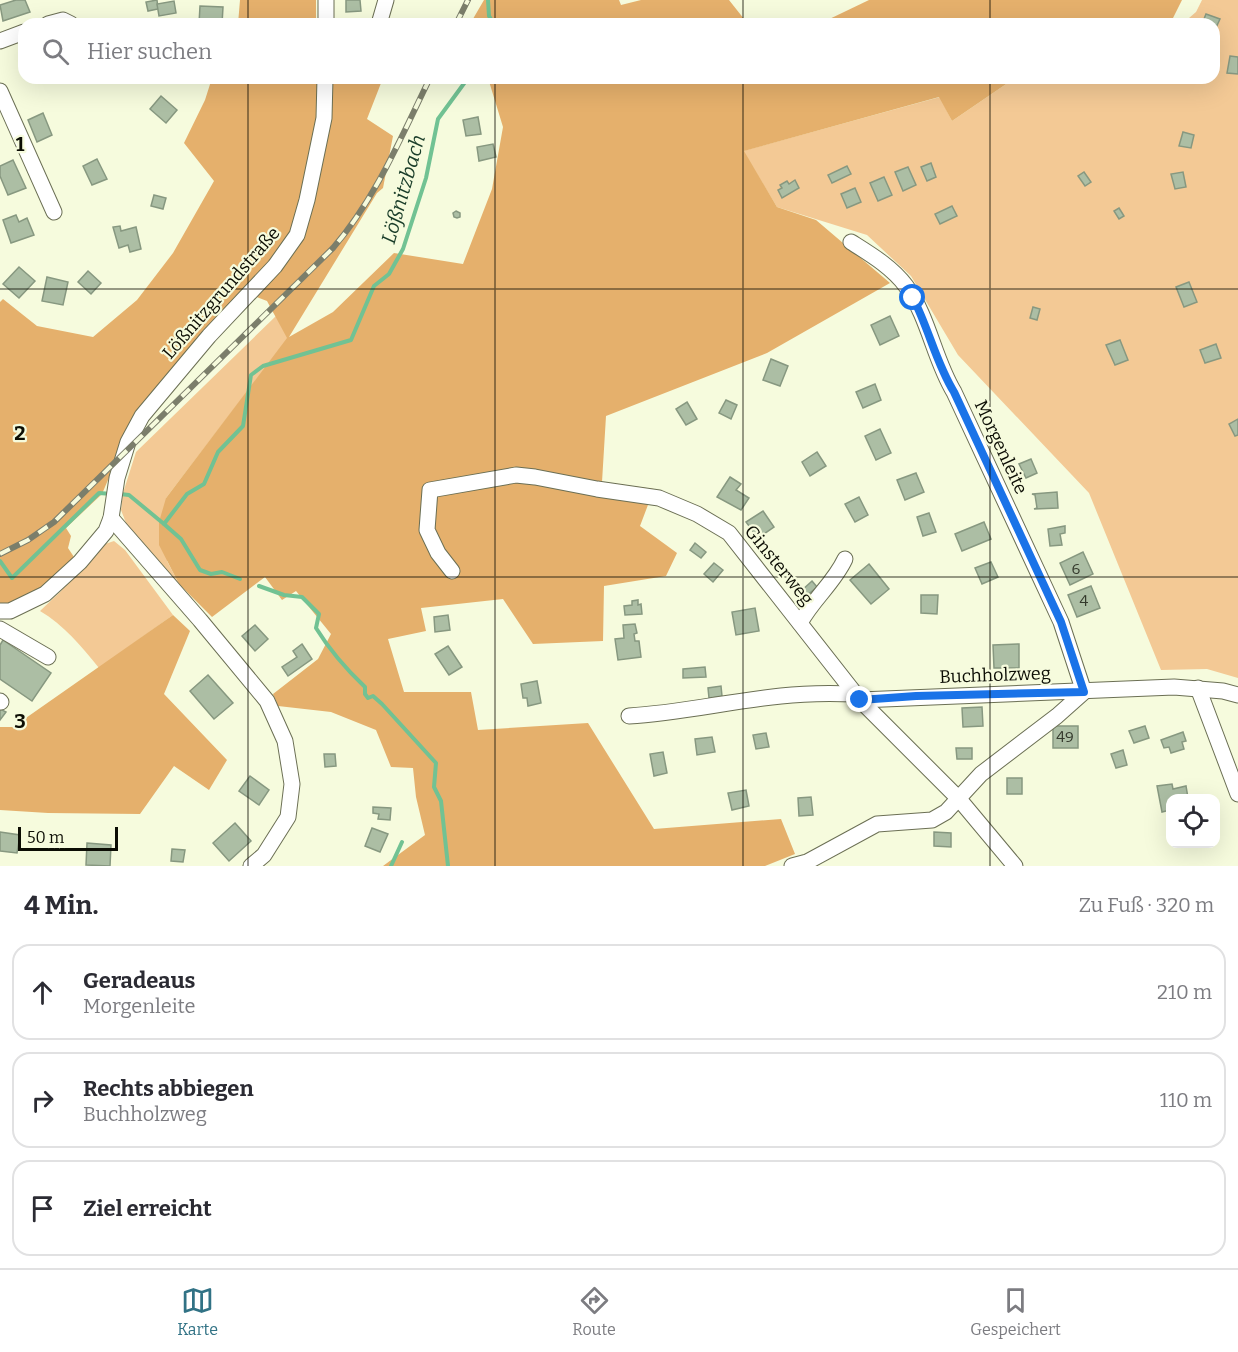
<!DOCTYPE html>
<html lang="de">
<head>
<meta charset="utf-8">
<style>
	:root { --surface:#fff; --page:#f7f7f7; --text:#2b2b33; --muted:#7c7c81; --line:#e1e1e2; --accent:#317285 }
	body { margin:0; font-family:Bitter,serif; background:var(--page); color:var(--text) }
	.controls { position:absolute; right:18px; bottom:18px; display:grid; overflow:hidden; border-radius:12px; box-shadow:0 6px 24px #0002 }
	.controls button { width:54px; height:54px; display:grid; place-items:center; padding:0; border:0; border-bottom:2px solid var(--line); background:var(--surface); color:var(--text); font:30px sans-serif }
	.scale { position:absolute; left:18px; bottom:15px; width:100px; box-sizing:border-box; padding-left:6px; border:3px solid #0c0d04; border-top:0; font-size:16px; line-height:21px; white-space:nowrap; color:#0c0d04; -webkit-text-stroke:4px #f6fbdd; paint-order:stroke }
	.stop { position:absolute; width:18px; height:18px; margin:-14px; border:4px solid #1a73e8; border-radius:50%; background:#fff }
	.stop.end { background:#1a73e8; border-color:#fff; box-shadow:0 2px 6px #0008 }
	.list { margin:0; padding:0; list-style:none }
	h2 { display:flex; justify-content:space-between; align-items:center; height:78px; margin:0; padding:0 24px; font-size:26px }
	h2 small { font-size:20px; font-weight:400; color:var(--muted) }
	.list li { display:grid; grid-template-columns:39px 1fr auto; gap:18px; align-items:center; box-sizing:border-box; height:96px; margin:0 12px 12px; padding:0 12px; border:2px solid var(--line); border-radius:18px }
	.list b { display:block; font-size:22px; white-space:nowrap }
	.list p { margin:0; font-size:20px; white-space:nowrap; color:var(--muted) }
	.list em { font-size:20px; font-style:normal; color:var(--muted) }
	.icon { flex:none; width:33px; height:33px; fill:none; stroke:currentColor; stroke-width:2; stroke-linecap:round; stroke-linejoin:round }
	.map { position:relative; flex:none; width:1238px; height:866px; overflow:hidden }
	.search { position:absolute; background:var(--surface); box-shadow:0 6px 24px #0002; left:18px; right:18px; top:18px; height:66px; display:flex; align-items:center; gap:15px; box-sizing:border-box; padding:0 21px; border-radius:18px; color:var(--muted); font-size:22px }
	.sheet { height:402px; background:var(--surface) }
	nav { display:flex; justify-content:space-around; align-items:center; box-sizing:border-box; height:84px; border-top:2px solid var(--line); background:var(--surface); font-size:16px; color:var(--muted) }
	nav a { display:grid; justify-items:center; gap:3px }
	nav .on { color:var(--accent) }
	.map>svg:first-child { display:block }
	.green { fill:#f3c995 }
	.forest { fill:#e5b06c }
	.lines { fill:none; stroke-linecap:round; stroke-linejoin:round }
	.stream { stroke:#71c293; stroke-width:4 }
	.building { fill:#acbea4; stroke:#879880; stroke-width:1.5 }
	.minor-casing { stroke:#6b6f54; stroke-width:17 }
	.minor { stroke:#fff; stroke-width:15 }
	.rail-casing { stroke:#7b7e6b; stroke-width:6 }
	.rail { stroke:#f6fbdd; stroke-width:4; stroke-dasharray:11; stroke-linecap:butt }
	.route { stroke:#1a73e8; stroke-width:8 }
	.grid { fill:none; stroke:#0c0d04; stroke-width:1.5; stroke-opacity:0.55 }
	.labels { text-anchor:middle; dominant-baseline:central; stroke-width:4.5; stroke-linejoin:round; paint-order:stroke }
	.number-label { font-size:15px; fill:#34392c }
	.street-label { font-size:18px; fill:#0c0d04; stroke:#f6fbdd }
	.water-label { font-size:20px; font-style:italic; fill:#1a3d29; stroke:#f6fbdd }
	.grid-label { font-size:20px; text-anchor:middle; font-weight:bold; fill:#0c0d04; stroke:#f6fbdd; stroke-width:4.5; stroke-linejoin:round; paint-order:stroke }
</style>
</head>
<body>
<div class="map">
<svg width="1238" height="866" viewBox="0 0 1238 866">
	<rect width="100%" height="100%" fill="#f6fbdd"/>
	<g class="green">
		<polygon points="1202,0 1238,0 1238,678 1207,669 1161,670 1089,493 958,355 911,276 867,235 777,207 743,151 940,97 952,121 1015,78 1092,78 1097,82 1104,78 1214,78 1214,24 1182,24 1196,12"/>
		<polygon points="276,316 288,338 166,498 167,561 179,584 126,523 121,510 123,493 136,452"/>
		<path d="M114 541 125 550 173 615 99 668C81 646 64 625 40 611L60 592 102 545Z"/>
	</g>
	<g class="forest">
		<polygon points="240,0 316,0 316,22 319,24 238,24"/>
		<polygon points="484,0 619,0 621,5 641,0 729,0 748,24 470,24"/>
		<polygon points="869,0 1182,0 1170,24 819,24"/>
		<polygon points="212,78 383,78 367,119 393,136 383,188 377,193 289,337 333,312 394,253 463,264 492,189 503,127 488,78 1015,78 952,121 939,97 744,151 777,207 816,220 890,283 767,353 606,416 602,482 654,489 640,526 677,553 666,576 604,586 603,641 533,644 503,599 421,608 426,631 388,639 404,692 471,692 478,730 588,723 654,829 781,819 795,854 765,866 383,866 425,835 416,797 413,768 391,767 376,730 331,712 278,706 273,694 318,659 331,634 296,591 282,600 265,577 212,617 179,584 159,545 159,522 166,498 287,338 267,301 241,291 147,402 119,454 102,494 66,528 71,536 68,548 76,560 59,578 14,606 0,606 0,302 3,299 37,326 93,337 137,300 173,253 214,181 184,143 205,100"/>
		<polygon points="173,615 190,631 164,694 227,760 209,790 174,766 140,814 48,813 0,810 0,727 13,727"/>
	</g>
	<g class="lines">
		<g class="stream">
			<polyline points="488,0 489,16 494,24"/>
			<polyline points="120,494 129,495 164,524 187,494 204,484 218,452 243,426 251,375 263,366 351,340 374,286 389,274 403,249 426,178 438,119 468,78"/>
			<polyline points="164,524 181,539 200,570 211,574 222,572 240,579"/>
			<polyline points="0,561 12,578 99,493 112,494"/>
			<path d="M259 586 284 595 302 597 319 614 316 628C329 649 347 670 365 687V694L368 698 373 696 382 704 436 763 434 787 441 801 448 866"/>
			<polyline points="391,866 402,842"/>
		</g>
	</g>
	<g class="building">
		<polygon points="16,0 25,0 30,12 3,21 0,5"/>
		<polygon points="157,0 158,9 148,11 146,2"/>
		<polygon points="346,0 360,0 361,11 346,12"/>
		<polygon points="174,1 176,13 159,16 157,4"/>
		<polygon points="200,6 223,7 222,24 199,24"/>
		<polygon points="1206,14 1220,19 1214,32 1214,24 1202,24"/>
		<polygon points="1230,56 1238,57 1238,74 1227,73"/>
		<polygon points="161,96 177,110 166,123 150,109"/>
		<polygon points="43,113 52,135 37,142 28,120"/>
		<polygon points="478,117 481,134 466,136 463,120"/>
		<polygon points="1183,132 1194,135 1191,148 1179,146"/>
		<polygon points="493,144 496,157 479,161 477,147"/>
		<polygon points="97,159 107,179 92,185 83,166"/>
		<polygon points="13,160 26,188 8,195 0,176 0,166"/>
		<polygon points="931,163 936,177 927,181 921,167"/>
		<polygon points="847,166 851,174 832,183 828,175"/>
		<polygon points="908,167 916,185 903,191 895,172"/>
		<polygon points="1084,172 1091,182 1085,186 1078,176"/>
		<polygon points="1183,172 1186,187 1175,189 1171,174"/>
		<polygon points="884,177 892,195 878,201 870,183"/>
		<polygon points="795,180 799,188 782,198 778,190 782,188 780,185 787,181 789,184"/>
		<polygon points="855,188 861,202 847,208 841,194"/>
		<polygon points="154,195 166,198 163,209 151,206"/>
		<polygon points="952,206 957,216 940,224 935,214"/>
		<polygon points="1119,208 1124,216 1119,219 1114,211"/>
		<polygon points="456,211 460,213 460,217 457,218 454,217 453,213"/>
		<polygon points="16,215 19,222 27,218 34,235 11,243 3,220"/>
		<polygon points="120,226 121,231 136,227 141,249 130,252 128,245 119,248 113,227"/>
		<polygon points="19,267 35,281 19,298 3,284"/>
		<polygon points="88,271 101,283 91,294 78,282"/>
		<polygon points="47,277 68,282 63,305 42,301"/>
		<polygon points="1189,282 1197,302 1184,307 1176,287"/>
		<polygon points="1033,307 1040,309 1037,320 1030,318"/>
		<polygon points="890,316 899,336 880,345 871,325"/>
		<polygon points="1120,340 1128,360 1115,365 1106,345"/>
		<polygon points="1216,344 1221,358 1205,363 1200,350"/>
		<polygon points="771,359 788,366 780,386 763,380"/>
		<polygon points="875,384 881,400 863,408 856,392"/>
		<polygon points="726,400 737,405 731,419 719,413"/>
		<polygon points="687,402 697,419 686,425 676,409"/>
		<polygon points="1238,419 1238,435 1235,436 1229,424"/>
		<polygon points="880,429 891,453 876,460 865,436"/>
		<polygon points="817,452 826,466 810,476 802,462"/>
		<polygon points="1031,459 1037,473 1026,478 1019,464"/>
		<polygon points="916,473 924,492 905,500 897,480"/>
		<polygon points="730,477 741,484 736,490 749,498 741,510 717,497"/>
		<polygon points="1057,492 1058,508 1034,509 1037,508 1035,495 1032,494"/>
		<polygon points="859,497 868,515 855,522 845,504"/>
		<polygon points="763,511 774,527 758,538 746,522"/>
		<polygon points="929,513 936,532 923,536 917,517"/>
		<polygon points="984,522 991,539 962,551 955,534"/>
		<polygon points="1065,526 1065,533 1060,534 1062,545 1050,546 1048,529"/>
		<polygon points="695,543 706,552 701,558 690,550"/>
		<polygon points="1083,552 1093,574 1070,585 1060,563"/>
		<polygon points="991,562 998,577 982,584 975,568"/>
		<polygon points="714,563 723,570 713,582 704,574"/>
		<polygon points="869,564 889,589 871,604 850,580"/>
		<polygon points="812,581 817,587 805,597 801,591"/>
		<polygon points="1091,586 1100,608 1077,617 1068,595"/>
		<polygon points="921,595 938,595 937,614 921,613"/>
		<polygon points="638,600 638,605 641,604 642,614 625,615 624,606 632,605 632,601"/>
		<polygon points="755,608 759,631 736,635 732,612"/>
		<polygon points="448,615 450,630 435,632 434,617"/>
		<polygon points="635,624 637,633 634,634 635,641 639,641 641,657 618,660 615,639 624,638 623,625"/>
		<polygon points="255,625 268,639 255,651 242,636"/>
		<polygon points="3,640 51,673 32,701 0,679 0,645"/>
		<polygon points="302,644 312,659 288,676 282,667 297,657 293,651"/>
		<polygon points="1019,644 1019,668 994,668 993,645"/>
		<polygon points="448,646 462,667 449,675 435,654"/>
		<polygon points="705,667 706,677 683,678 683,669"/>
		<polygon points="208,675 233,703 214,719 190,691"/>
		<polygon points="537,681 541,703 528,706 527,698 523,698 521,684"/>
		<polygon points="721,686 722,696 709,698 708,688"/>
		<polygon points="982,707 983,726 963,727 962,708"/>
		<polygon points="0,709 6,712 0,720"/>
		<rect x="1053" y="726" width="25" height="22"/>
		<polygon points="1145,726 1149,738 1134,743 1129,731"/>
		<polygon points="1183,732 1186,741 1182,742 1184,749 1171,753 1169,747 1164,748 1161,740"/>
		<polygon points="766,733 769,747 756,749 753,735"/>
		<polygon points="712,737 715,752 697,755 695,739"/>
		<polygon points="956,748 972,748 972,759 957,759"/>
		<polygon points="1123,750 1127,765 1116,768 1111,754"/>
		<polygon points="663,752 667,773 654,776 650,754"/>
		<polygon points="324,754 335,754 336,766 325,767"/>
		<polygon points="250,776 269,790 259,805 239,791"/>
		<rect x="1007" y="778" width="15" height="16"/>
		<polygon points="1172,784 1173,789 1186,786 1188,798 1170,798 1170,810 1162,812 1157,786"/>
		<polygon points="746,790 749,806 732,810 728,793"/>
		<polygon points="811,797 813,815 799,816 798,798"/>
		<polygon points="373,807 391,808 390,820 378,819 379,814 373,813"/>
		<polygon points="235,823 251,841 229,861 213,843"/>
		<polygon points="372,828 388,834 380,852 365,846"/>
		<polygon points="0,832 20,835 17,853 0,851"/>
		<polygon points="934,832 951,833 951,847 934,846"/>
		<polygon points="87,843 111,845 110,866 86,865"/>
		<polygon points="172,849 185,850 183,862 171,861"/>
	</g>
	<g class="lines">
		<g class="minor-casing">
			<g id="minor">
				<polyline points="48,24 63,20 71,24"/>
				<polyline points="326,24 326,0"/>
				<polyline points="379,24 386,0"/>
				<polyline points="0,41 24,32"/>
				<polyline points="0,91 54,212"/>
				<polyline points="111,518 200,620 267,701 285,741 292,784 288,817 264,855 251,866"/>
				<polyline points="452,571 438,553 427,530 430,490 516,475 535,477 597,489 659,498 697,514 729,533 860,700 959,799 1015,866"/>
				<polyline points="0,611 10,611 45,594 80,562 106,531 111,518 117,478 128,442 142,416 209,336 275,266 297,235 307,200 324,118 325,78"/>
				<path d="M800 623C813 599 834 583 845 559"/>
				<polyline points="0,629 48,657"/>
				<polyline points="1198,688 1238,794"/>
				<polyline points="860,700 1174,687 1223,691 1238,695"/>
				<polyline points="0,701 1,702"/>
				<path d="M629 716C680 713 730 701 781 696 806 693 831 693 856 694"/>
				<path d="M792 866 807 862 877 824 932 820 946 812 981 774 1057 716 1084 692 1061 622 954 392C934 359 929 318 906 286 892 267 870 254 851 242"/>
			</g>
		</g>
		<use href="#minor" class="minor"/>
		<g class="rail-casing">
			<g id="rail">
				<polyline points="456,24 468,0"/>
				<path d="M0 554 28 540 54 522 333 248C376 198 401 137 430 78"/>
			</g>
		</g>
		<use href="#rail" class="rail"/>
	</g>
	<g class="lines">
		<path class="route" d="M860 700 916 696 1084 692 1061 622 954 392C936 363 929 329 913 298"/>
	</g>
	<path class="grid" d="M248 0V24M495 0V24M743 0V24M990 0V24M248 78V866M495 78V866M743 78V866M990 78V866M0 289H1238M0 577H1238"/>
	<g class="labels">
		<g class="number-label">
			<text x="1076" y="569">6</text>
			<text x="1084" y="601">4</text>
			<text x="1065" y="737">49</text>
		</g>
		<g class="street-label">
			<text transform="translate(221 293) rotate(-49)">Lößnitzgrundstraße</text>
			<text transform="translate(1001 447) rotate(65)">Morgenleite</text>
			<text transform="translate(779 565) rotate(51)">Ginsterweg</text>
			<text transform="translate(995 675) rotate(-2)">Buchholzweg</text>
		</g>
		<g class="water-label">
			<text transform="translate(403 189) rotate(-74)">Lößnitzbach</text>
		</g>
	</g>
	<g class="grid-label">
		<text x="20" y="151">1</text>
		<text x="20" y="440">2</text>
		<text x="20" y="728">3</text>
	</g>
</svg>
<div class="controls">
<button><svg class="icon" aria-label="locate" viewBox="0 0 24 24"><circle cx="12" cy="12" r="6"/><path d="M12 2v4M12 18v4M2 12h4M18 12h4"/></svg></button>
</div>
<div class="scale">50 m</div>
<div class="stop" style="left:913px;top:298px"></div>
<div class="stop end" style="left:860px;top:700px"></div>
<div class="search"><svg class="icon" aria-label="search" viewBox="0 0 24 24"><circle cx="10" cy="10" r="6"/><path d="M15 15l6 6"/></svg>Hier suchen</div>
</div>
<section class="sheet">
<h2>4 Min.<small>Zu Fuß · 320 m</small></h2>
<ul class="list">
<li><svg class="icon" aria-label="ahead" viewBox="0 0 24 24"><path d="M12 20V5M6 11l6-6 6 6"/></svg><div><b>Geradeaus</b><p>Morgenleite</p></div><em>210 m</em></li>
<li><svg class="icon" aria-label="right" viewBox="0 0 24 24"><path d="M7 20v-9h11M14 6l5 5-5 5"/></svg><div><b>Rechts abbiegen</b><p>Buchholzweg</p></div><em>110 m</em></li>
<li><svg class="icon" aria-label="arrive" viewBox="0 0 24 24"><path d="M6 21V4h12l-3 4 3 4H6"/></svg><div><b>Ziel erreicht</b></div></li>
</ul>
</section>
<nav>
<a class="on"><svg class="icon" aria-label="map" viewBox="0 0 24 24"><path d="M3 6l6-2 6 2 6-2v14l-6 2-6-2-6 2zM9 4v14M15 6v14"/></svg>Karte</a>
<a><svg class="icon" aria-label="directions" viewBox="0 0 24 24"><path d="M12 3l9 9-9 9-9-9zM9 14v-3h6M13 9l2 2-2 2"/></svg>Route</a>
<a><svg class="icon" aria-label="saved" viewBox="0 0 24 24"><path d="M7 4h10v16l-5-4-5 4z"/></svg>Gespeichert</a>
</nav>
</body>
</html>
